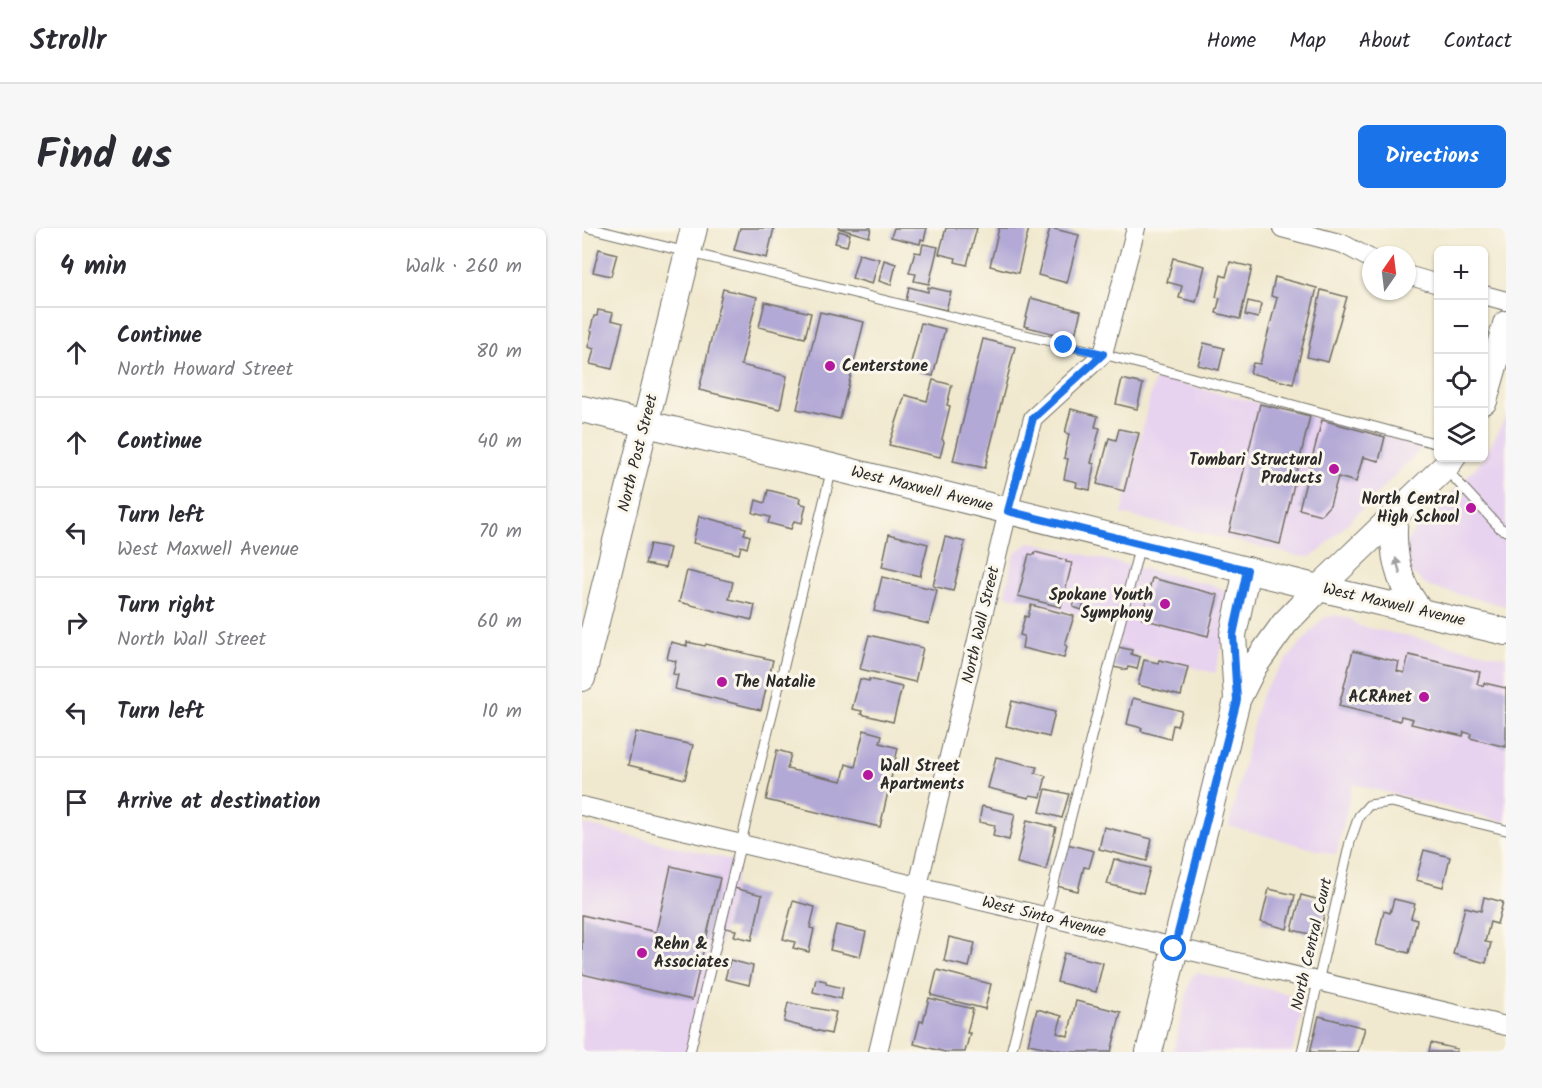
<!DOCTYPE html>
<html lang="en">
<head>
<meta charset="utf-8">
<style>
	:root { --surface:#fff; --page:#f7f7f7; --text:#2b2b33; --muted:#7c7c81; --line:#e1e1e2; --accent:#1a73e8 }
	body { margin:0; font-family:Kalam,sans-serif; background:var(--page); color:var(--text) }
	.controls { position:absolute; right:18px; top:18px; display:grid; overflow:hidden; border-radius:9px; box-shadow:0 2px 4px #0004 }
	.controls button { width:54px; height:54px; display:grid; place-items:center; padding:0; border:0; border-bottom:2px solid var(--line); background:var(--surface); color:var(--text); font:30px sans-serif }
	.compass { position:absolute; left:780px; top:18px; width:54px; height:54px; border-radius:50%; background:var(--surface); box-shadow:0 2px 4px #0004; rotate:14deg }
	.stop { position:absolute; width:18px; height:18px; margin:-14px; border:4px solid #1a73e8; border-radius:50%; background:#fff }
	.stop.end { background:#1a73e8; border-color:#fff; box-shadow:0 2px 6px #0008 }
	.list { margin:0; padding:0; list-style:none }
	h2 { display:flex; justify-content:space-between; align-items:center; height:78px; margin:0; padding:0 24px; font-size:26px }
	h2 small { font-size:20px; font-weight:400; color:var(--muted) }
	.list li { display:grid; grid-template-columns:39px 1fr auto; gap:18px; align-items:center; box-sizing:border-box; height:90px; padding:0 24px; border-top:2px solid var(--line) }
	.list b { display:block; font-size:22px; white-space:nowrap }
	.list p { margin:0; font-size:20px; white-space:nowrap; color:var(--muted) }
	.list em { font-size:20px; font-style:normal; color:var(--muted) }
	.icon { flex:none; width:33px; height:33px; fill:none; stroke:currentColor; stroke-width:2; stroke-linecap:round; stroke-linejoin:round }
	.map { position:relative; flex:none; width:924px; height:824px; overflow:hidden; border-radius:9px }
	header { display:flex; align-items:center; gap:36px; box-sizing:border-box; height:84px; padding:0 30px; background:var(--surface); border-bottom:2px solid var(--line) }
	header strong { font-size:28px }
	nav { display:flex; gap:33px; margin-inline-start:auto; font-size:21px }
	.intro { display:flex; align-items:center; justify-content:space-between; box-sizing:border-box; height:144px; padding:0 36px }
	h1 { margin:0; font-size:42px }
	.button { padding:15px 27px; border-radius:9px; background:var(--accent); color:#fff; font-size:21px; font-weight:700 }
	main { display:flex; gap:36px; padding:0 36px }
	aside { flex:1; background:var(--surface); border-radius:9px; box-shadow:0 2px 4px #0004 }
	.map>svg:first-child { display:block }
	.built { fill:#e7d2ef }
	.building { fill:#b2a9d6 }
	.lines { fill:none; stroke-linecap:round; stroke-linejoin:round }
	.lane-casing { stroke:#706e64; stroke-width:11 }
	.street-casing { stroke:#706e64; stroke-width:20 }
	.secondary-casing { stroke:#706e64; stroke-width:28 }
	.lane { stroke:#fff; stroke-width:9 }
	.street { stroke:#fff; stroke-width:18 }
	.secondary { stroke:#fff; stroke-width:26 }
	.oneway { fill:#a0a0a0 }
	.route { stroke:#1a73e8; stroke-width:8 }
	.poi-dot { fill:#b5179e; stroke:#fbf7ec; stroke-width:2 }
	.labels { text-anchor:middle; dominant-baseline:central; stroke-width:6; stroke-linejoin:round; paint-order:stroke }
	.poi-label { font-size:16px; font-weight:bold; fill:#2b2b2b; stroke:#fbf7ec; text-anchor:start }
	.street-label { font-size:16px; fill:#2b2b2b; stroke:#fbf7ec }
</style>
</head>
<body>
<header>
<strong>Strollr</strong>
<nav><a>Home</a><a>Map</a><a>About</a><a>Contact</a></nav>
</header>
<div class="intro"><h1>Find us</h1><a class="button">Directions</a></div>
<main>
<aside>
<h2>4 min<small>Walk · 260 m</small></h2>
<ul class="list">
<li><svg class="icon" aria-label="ahead" viewBox="0 0 24 24"><path d="M12 20V5M6 11l6-6 6 6"/></svg><div><b>Continue</b><p>North Howard Street</p></div><em>80 m</em></li>
<li><svg class="icon" aria-label="ahead" viewBox="0 0 24 24"><path d="M12 20V5M6 11l6-6 6 6"/></svg><div><b>Continue</b></div><em>40 m</em></li>
<li><svg class="icon" aria-label="left" viewBox="0 0 24 24"><path d="M17 20v-9H6M10 6l-5 5 5 5"/></svg><div><b>Turn left</b><p>West Maxwell Avenue</p></div><em>70 m</em></li>
<li><svg class="icon" aria-label="right" viewBox="0 0 24 24"><path d="M7 20v-9h11M14 6l5 5-5 5"/></svg><div><b>Turn right</b><p>North Wall Street</p></div><em>60 m</em></li>
<li><svg class="icon" aria-label="left" viewBox="0 0 24 24"><path d="M17 20v-9H6M10 6l-5 5 5 5"/></svg><div><b>Turn left</b></div><em>10 m</em></li>
<li><svg class="icon" aria-label="arrive" viewBox="0 0 24 24"><path d="M6 21V4h12l-3 4 3 4H6"/></svg><div><b>Arrive at destination</b></div></li>
</ul>
</aside>
<div class="map">
<svg width="924" height="824" viewBox="0 0 924 824">
	<rect width="100%" height="100%" fill="#fbf7ec"/>
	<filter id="ink" filterUnits="userSpaceOnUse"><feTurbulence type="fractalNoise" baseFrequency=".0167" numOctaves="2"/><feDisplacementMap in="SourceGraphic" scale="12" xChannelSelector="R" yChannelSelector="G"/><feConvolveMatrix kernelMatrix="1 2 1 2 8 2 1 2 1" color-interpolation-filters="sRGB"/></filter>
	<filter id="wash" filterUnits="userSpaceOnUse"><feTurbulence type="fractalNoise" baseFrequency=".008" numOctaves="4" result="noise"/><feDisplacementMap in="SourceGraphic" scale="24" xChannelSelector="R" yChannelSelector="G"/><feGaussianBlur stdDeviation="1.35" result="paint"/><feColorMatrix in="noise" values="0 0 0 0 0 0 0 0 0 0 0 0 0 0 0 0 0 1.4 0 .05"/><feComposite in="paint" operator="in"/></filter>
	<g filter="url(#wash)">
		<rect width="100%" height="100%" fill="#f1e9cf"/>
		<g class="built">
			<polygon points="573,149 843,217 737,324 728,329 717,328 540,286"/>
			<polygon points="924,188 924,378 847,359 826,342 823,327 825,313 835,298 874,261 902,230"/>
			<polygon points="447,315 454,315 637,359 643,363 649,372 649,380 633,445 535,421 540,398 423,367 431,330 435,323"/>
			<polygon points="755,387 768,391 777,398 924,429 924,594 771,556 754,627 647,598 677,473 684,459 696,442 741,390"/>
			<polygon points="0,596 158,634 112,824 0,824"/>
			<polygon points="616,745 724,770 710,824 591,824 608,753 611,747"/>
		</g>
		<g id="blocks">
			<g class="building">
				<polygon points="158,0 192,0 185,30 152,22"/>
				<polygon points="256,0 289,0 287,9"/>
				<polygon points="312,0 345,0 342,12 339,11 338,16 309,9"/>
				<polygon points="364,0 395,0 385,37 373,34 374,30 357,26"/>
				<polygon points="417,0 447,0 436,45 408,38"/>
				<polygon points="468,0 497,7 485,55 456,47"/>
				<polygon points="257,3 268,6 265,18 253,15"/>
				<polygon points="341,16 356,19 347,56 332,53 334,46 327,45 333,24 339,25"/>
				<polygon points="17,21 35,26 29,48 11,44"/>
				<polygon points="277,26 297,31 290,56 270,50"/>
				<polygon points="591,30 623,38 614,74 597,70 600,58 585,54"/>
				<polygon points="302,32 314,36 309,57 297,53"/>
				<polygon points="648,34 670,39 658,91 634,85 638,70 634,69 639,47 644,49"/>
				<polygon points="693,49 735,60 711,156 668,145 671,135 678,136 695,70 689,68"/>
				<polygon points="327,59 346,64 346,59 369,64 364,82 324,73"/>
				<polygon points="141,61 175,69 159,137 205,148 198,181 117,162"/>
				<polygon points="739,62 765,69 746,134 725,129"/>
				<polygon points="449,70 499,83 492,111 442,98"/>
				<polygon points="666,73 679,76 676,90 663,87"/>
				<polygon points="183,74 229,85 223,110 177,99"/>
				<polygon points="16,82 31,85 29,92 41,95 30,141 8,136 12,121 6,119 10,104 8,103 12,88 15,88"/>
				<polygon points="238,84 282,94 258,191 215,181"/>
				<polygon points="339,95 363,101 351,148 327,142"/>
				<polygon points="401,111 433,119 403,240 371,233"/>
				<polygon points="622,115 642,120 637,142 616,137"/>
				<polygon points="540,151 561,156 555,181 534,176"/>
				<polygon points="351,152 370,157 365,177 368,178 360,211 362,214 358,229 307,217 323,167 345,173"/>
				<polygon points="678,176 728,188 698,316 647,304"/>
				<polygon points="489,181 516,188 513,199 518,200 509,235 512,236 508,262 494,259 495,254 482,251 486,231 482,230 487,206 483,205"/>
				<polygon points="740,192 803,209 797,233 781,229 774,254 756,249 748,277 739,287 717,281"/>
				<polygon points="537,201 557,205 542,263 515,256 527,210 534,212"/>
				<polygon points="186,262 218,270 217,275 224,277 220,295 212,293 209,301 186,295 188,289 171,285 174,272 183,275"/>
				<polygon points="117,288 164,300 162,306 168,308 165,320 159,318 157,326 111,315"/>
				<polygon points="307,306 346,316 338,348 300,339"/>
				<polygon points="363,309 383,314 371,363 351,358"/>
				<polygon points="68,316 88,320 83,340 63,336"/>
				<polygon points="453,324 484,332 484,334 490,335 479,379 436,368 447,326 452,327"/>
				<polygon points="105,343 151,354 147,371 173,377 170,392 97,374"/>
				<polygon points="300,349 355,362 347,396 292,383"/>
				<polygon points="570,350 636,367 626,408 560,391"/>
				<polygon points="495,363 504,365 500,382 491,379"/>
				<polygon points="449,377 492,388 483,417 485,418 482,430 440,420 442,408 438,407 443,388 446,389"/>
				<polygon points="287,407 341,420 333,454 278,441"/>
				<polygon points="89,414 105,418 105,414 123,418 124,416 191,432 179,482 93,461 96,447 91,446 94,433 85,431"/>
				<polygon points="536,419 550,422 549,426 558,429 555,441 546,439 545,442 531,439"/>
				<polygon points="771,423 817,434 815,443 822,445 827,427 898,444 895,456 901,458 902,455 924,460 924,519 888,510 889,506 882,504 881,508 829,496 831,491 819,488 818,493 757,478"/>
				<polygon points="562,432 576,435 577,432 606,439 599,468 556,457"/>
				<polygon points="278,451 287,453 287,451 320,459 311,494 279,486 280,483 270,481"/>
				<polygon points="551,470 600,483 595,498 591,497 588,511 559,503 560,500 545,496"/>
				<polygon points="430,473 473,484 467,509 424,498"/>
				<polygon points="282,502 300,507 298,515 316,520 298,599 184,572 195,522 209,526 205,541 260,553 264,536 273,539"/>
				<polygon points="54,504 111,517 103,551 46,537"/>
				<polygon points="414,529 455,539 453,545 464,548 459,569 448,567 447,570 406,560"/>
				<polygon points="464,561 487,566 480,590 458,584"/>
				<polygon points="400,578 433,586 427,612 411,608 413,597 397,594"/>
				<polygon points="445,592 474,599 464,642 435,635"/>
				<polygon points="522,599 570,611 565,633 517,621"/>
				<polygon points="485,616 512,623 507,640 502,639 496,663 474,658"/>
				<polygon points="842,622 868,629 861,659 834,652"/>
				<polygon points="532,631 568,640 561,665 525,656"/>
				<polygon points="89,638 138,650 110,772 0,746 0,687 74,704"/>
				<polygon points="152,660 180,667 170,712 152,708 154,702 143,700"/>
				<polygon points="687,661 713,667 705,701 679,694"/>
				<polygon points="719,667 745,674 737,708 710,702"/>
				<polygon points="902,669 921,674 915,696 908,694 903,714 909,715 904,735 871,726 883,679 899,683"/>
				<polygon points="812,671 833,676 829,690 835,692 827,725 794,717 802,683 808,685"/>
				<polygon points="211,673 233,679 228,700 232,701 227,724 211,720 213,714 201,711"/>
				<polygon points="254,697 284,704 278,729 248,722"/>
				<polygon points="367,709 393,715 387,739 362,733"/>
				<polygon points="482,725 521,735 514,764 475,754"/>
				<polygon points="148,732 171,738 167,757 143,751"/>
				<polygon points="355,742 409,756 403,781 349,767"/>
				<polygon points="234,751 244,753 244,756 261,760 259,771 231,764"/>
				<polygon points="347,770 391,781 385,805 388,805 383,824 363,824 332,816 338,793 341,794"/>
				<polygon points="494,773 539,784 529,824 487,824 446,816 455,781 480,788 475,805 486,808"/>
				<polygon points="206,775 254,784 249,806 202,794"/>
				<polygon points="737,788 783,800 776,824 728,824"/>
				<polygon points="849,815 875,821 874,824 847,824"/>
			</g>
		</g>
	</g>
	<g filter="url(#ink)">
		<use href="#blocks" fill-opacity="0" stroke="#706e64" stroke-width="1.5"/>
		<g class="lines">
			<g class="lane-casing">
				<g id="lane">
					<polyline points="7,0 521,126 856,216"/>
					<polyline points="864,241 918,300 924,303"/>
					<polyline points="108,824 250,240"/>
					<polyline points="429,824 558,317"/>
					<polyline points="720,824 768,614 777,588 787,577 809,574 924,602"/>
				</g>
			</g>
			<g class="street-casing">
				<g id="street">
					<polyline points="700,0 761,16 789,31"/>
					<polyline points="825,47 856,56"/>
					<polyline points="902,67 924,73"/>
					<polyline points="0,578 924,798"/>
					<polyline points="296,824 426,283 451,190 521,126 554,0"/>
				</g>
			</g>
			<g class="secondary-casing">
				<g id="secondary">
					<polyline points="902,173 924,96"/>
					<polyline points="0,181 250,239 737,360 924,404"/>
					<path d="M813 287C809 323 815 356 839 384"/>
					<polyline points="0,450 112,0"/>
					<polyline points="655,471 651,407 665,342"/>
					<polyline points="567,824 655,472 672,438 703,395 737,360 863,239 870,230"/>
				</g>
			</g>
			<use href="#lane" class="lane"/>
			<use href="#street" class="street"/>
			<use href="#secondary" class="secondary"/>
		</g>
		<defs><path id="oneway-solid" d="M-6-.8H1V-3.2L6.5 0L1 3.2V.8H-6Z" transform="scale(1.5)"/></defs>
		<use class="oneway" href="#oneway-solid" transform="translate(816 338) rotate(-106)"/>
	</g>
	<g class="lines" filter="url(#ink)">
		<polyline class="route" points="482,117 521,126 451,190 426,283 665,342 651,407 655,472 592,721"/>
	</g>
	<g class="poi-dot">
		<circle cx="248" cy="138" r="6"/>
		<circle cx="752" cy="241" r="6"/>
		<circle cx="889" cy="280" r="6"/>
		<circle cx="583" cy="376" r="6"/>
		<circle cx="140" cy="454" r="6"/>
		<circle cx="842" cy="469" r="6"/>
		<circle cx="286" cy="547" r="6"/>
		<circle cx="60" cy="725" r="6"/>
	</g>
	<g class="labels">
		<g class="poi-label">
			<text x="260" y="138">Centerstone</text>
			<text x="740" y="232" text-anchor="end">Tombari Structural<tspan x="740" dy="18">Products</tspan></text>
			<text x="877" y="271" text-anchor="end">North Central<tspan x="877" dy="18">High School</tspan></text>
			<text x="571" y="367" text-anchor="end">Spokane Youth<tspan x="571" dy="18">Symphony</tspan></text>
			<text x="152" y="454">The Natalie</text>
			<text x="830" y="469" text-anchor="end">ACRAnet</text>
			<text x="298" y="538">Wall Street<tspan x="298" dy="18">Apartments</tspan></text>
			<text x="72" y="716">Rehn &amp;<tspan x="72" dy="18">Associates</tspan></text>
		</g>
		<g class="street-label">
			<text transform="translate(56 225) rotate(-76)">North Post Street</text>
			<text transform="translate(340 261) rotate(14)">West Maxwell Avenue</text>
			<text transform="translate(812 377) rotate(13)">West Maxwell Avenue</text>
			<text transform="translate(399 397) rotate(-77)">North Wall Street</text>
			<text transform="translate(462 689) rotate(14)">West Sinto Avenue</text>
			<text transform="translate(730 716) rotate(-77)">North Central Court</text>
		</g>
	</g>
</svg>
<div class="controls">
<button>+</button>
<button>−</button>
<button><svg class="icon" aria-label="locate" viewBox="0 0 24 24"><circle cx="12" cy="12" r="6"/><path d="M12 2v4M12 18v4M2 12h4M18 12h4"/></svg></button>
<button><svg class="icon" aria-label="layers" viewBox="0 0 24 24"><path d="M12 4l9 5-9 5-9-5zM3 14l9 5 9-5"/></svg></button>
</div>
<svg class="compass" viewBox="-18 -18 36 36"><path d="M0-13l5 13h-10z" fill="#e53935"/><path d="M0 13l5-13h-10z" fill="#7c7c81"/></svg>
<div class="stop" style="left:592px;top:721px"></div>
<div class="stop end" style="left:482px;top:117px"></div>
</div>
</main>
</body>
</html>
